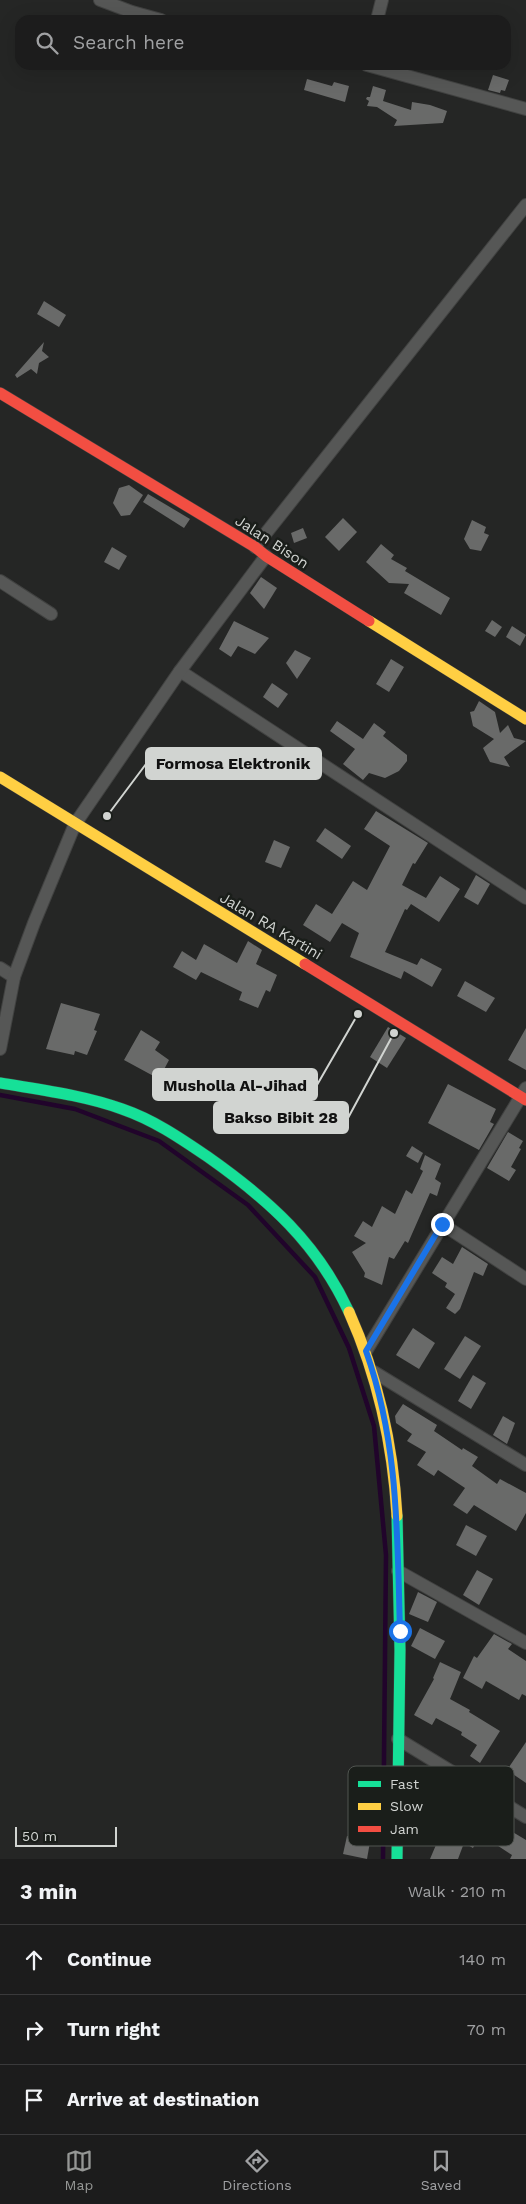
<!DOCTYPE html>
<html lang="en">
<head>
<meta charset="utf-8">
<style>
	:root { --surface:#1c1c1c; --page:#252525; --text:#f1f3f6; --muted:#a0a1a3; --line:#3a3a3b; --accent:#959795 }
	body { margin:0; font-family:"Work Sans",sans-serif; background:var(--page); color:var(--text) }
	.scale { position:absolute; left:15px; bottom:12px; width:102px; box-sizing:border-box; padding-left:5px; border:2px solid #d1d4d1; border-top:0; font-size:14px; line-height:18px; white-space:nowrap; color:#d1d4d1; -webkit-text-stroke:4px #1a1e1a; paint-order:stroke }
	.stop { position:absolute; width:15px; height:15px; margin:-11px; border:4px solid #1a73e8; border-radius:50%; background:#fff }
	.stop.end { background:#1a73e8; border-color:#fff; box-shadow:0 1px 5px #0008 }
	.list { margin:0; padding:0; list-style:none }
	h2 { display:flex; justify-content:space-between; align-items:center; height:65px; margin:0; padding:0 20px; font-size:21px }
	h2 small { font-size:16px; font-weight:400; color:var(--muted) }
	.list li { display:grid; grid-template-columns:32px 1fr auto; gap:15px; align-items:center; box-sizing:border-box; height:70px; padding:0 20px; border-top:1px solid var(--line) }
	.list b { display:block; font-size:19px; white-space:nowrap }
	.list em { font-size:16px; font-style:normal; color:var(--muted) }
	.icon { flex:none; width:28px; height:28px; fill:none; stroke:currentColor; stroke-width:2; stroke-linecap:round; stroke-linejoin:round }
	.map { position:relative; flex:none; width:526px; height:1859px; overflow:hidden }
	.search { position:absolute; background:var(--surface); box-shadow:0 5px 20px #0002; left:15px; right:15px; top:15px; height:55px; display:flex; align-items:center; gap:12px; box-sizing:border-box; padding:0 18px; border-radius:15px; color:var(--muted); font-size:19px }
	.sheet { height:275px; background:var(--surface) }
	nav { display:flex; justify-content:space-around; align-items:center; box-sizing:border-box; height:70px; border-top:1px solid var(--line); background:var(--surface); font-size:14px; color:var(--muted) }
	nav a { display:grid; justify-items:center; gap:2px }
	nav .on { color:var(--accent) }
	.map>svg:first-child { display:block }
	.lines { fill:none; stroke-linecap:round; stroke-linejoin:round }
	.stream { stroke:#21042b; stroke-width:4.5 }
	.building { fill:#696a69 }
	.street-casing { stroke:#414241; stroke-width:14 }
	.fast-casing { stroke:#414241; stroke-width:12 }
	.slow-casing { stroke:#414241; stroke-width:12 }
	.jam-casing { stroke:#414241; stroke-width:12 }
	.street { stroke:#565756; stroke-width:12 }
	.fast { stroke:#16e098; stroke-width:11 }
	.slow { stroke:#ffcf43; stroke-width:11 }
	.jam { stroke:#f24e42; stroke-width:11 }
	.route { stroke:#1a73e8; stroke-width:6 }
	.labels { text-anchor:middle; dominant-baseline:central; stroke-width:5; stroke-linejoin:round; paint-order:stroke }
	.street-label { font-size:15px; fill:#d1d4d1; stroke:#1a1e1a }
	.key { fill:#1a1e1a; stroke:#515551; stroke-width:1 }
	.key-label { font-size:14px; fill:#d1d4d1 }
	.leader { fill:none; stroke:#d1d4d1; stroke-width:2 }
	.callout-dot { fill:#d1d4d1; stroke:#1a1e1a; stroke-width:2 }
	.callout { fill:#d1d4d1; stroke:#d1d4d1; stroke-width:2 }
	.callout-label { font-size:16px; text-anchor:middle; font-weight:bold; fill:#111 }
</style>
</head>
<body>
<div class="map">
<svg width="526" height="1859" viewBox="0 0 526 1859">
	<rect width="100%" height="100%" fill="#252625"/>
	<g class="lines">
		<polyline class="stream" points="0,1095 75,1109 159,1141 248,1205 315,1277 349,1348 374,1426 386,1555 383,1859"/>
	</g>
	<g class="building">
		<polygon points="493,75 509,80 505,91 501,90 500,93 488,90"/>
		<polygon points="307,79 332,86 334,82 349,86 345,102 304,90"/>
		<polygon points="373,86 386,90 383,101 411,110 412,102 430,105 447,111 443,123 394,126 397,120 377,107 367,106 369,101 366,99 367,97 370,97"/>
		<polygon points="44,301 66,315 59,327 37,314"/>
		<polygon points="44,342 42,351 49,357 39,363 37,374 31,369 17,378 15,375"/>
		<polygon points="129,485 143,495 130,515 121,516 113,503 119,488"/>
		<polygon points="148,494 190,519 184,528 143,502"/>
		<polygon points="343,518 357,532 339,551 325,537"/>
		<polygon points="472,520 486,527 484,533 489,535 481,551 470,549 464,539"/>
		<polygon points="303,528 307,538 294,543 291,533"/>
		<polygon points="381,544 394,555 391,559 407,568 405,571 450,598 441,615 404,593 409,584 389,583 366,562"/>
		<polygon points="112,547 127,556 119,570 104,562"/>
		<polygon points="261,577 277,588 264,609 250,593"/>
		<polygon points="492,620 502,627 495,637 485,631"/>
		<polygon points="234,621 269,638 255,654 238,646 231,657 219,649"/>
		<polygon points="512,626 526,635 520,646 506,637"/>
		<polygon points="295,650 311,658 297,679 286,663"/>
		<polygon points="391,659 404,667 389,692 376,684"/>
		<polygon points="272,683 288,694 278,708 263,697"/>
		<polygon points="479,701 495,712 500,733 508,725 514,738 526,741 504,757 510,767 490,762 483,748 494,739 473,726 470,712 474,711"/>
		<polygon points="337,721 363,739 374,723 386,732 383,736 407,755 407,761 399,771 385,778 369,773 363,780 343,764 355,749 330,731"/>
		<polygon points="376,811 428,843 415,864 413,863 402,885 426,898 440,876 460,889 439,922 411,904 407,910 405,909 385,952 417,965 421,958 442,969 432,987 404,971 401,979 350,957 359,933 342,923 330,942 303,925 316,904 332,914 353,881 367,890 390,846 364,829"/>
		<polygon points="325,828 351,846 342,859 316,841"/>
		<polygon points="274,840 290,847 281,868 265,862"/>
		<polygon points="476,875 490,884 478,905 464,897"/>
		<polygon points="248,941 262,950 256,964 277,975 270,992 266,990 258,1008 239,1000 242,992 201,972 196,980 173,967 182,951 196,960 204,944 237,963"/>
		<polygon points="465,981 495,998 486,1012 457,996"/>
		<polygon points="61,1003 100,1014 94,1030 97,1031 87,1055 75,1051 74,1055 46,1049"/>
		<polygon points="388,1027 406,1038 387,1068 370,1057"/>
		<polygon points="526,1028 526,1070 508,1060"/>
		<polygon points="141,1030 160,1042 155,1050 169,1060 159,1079 124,1060"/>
		<polygon points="448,1084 496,1109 490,1122 494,1124 479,1150 428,1123"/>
		<polygon points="508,1132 523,1141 519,1148 521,1149 511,1167 516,1170 509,1181 487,1168"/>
		<polygon points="412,1146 423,1153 418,1163 406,1156"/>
		<polygon points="425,1155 441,1164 435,1179 441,1183 437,1196 430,1193 408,1243 405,1241 394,1259 389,1257 382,1285 364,1277 365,1273 352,1252 366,1243 354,1236 363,1221 372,1227 382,1206 395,1214 406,1190 412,1194 423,1171 420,1169"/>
		<polygon points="462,1247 488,1264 483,1276 474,1272 460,1309 455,1314 446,1308 455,1294 445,1287 447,1283 432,1273 442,1257 453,1264"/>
		<polygon points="413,1328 435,1343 419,1369 396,1355"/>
		<polygon points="465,1336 481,1346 460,1379 444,1369"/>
		<polygon points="473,1375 486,1383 471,1409 458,1401"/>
		<polygon points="403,1404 437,1425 434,1431 462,1450 463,1448 478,1457 472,1466 497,1484 500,1479 526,1493 526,1513 516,1531 474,1505 467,1514 453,1505 465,1488 438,1470 434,1476 417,1465 426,1452 407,1441 412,1434 396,1423 395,1416"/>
		<polygon points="503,1416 515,1423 507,1444 493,1435"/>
		<polygon points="466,1525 487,1536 476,1556 456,1545"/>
		<polygon points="477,1570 493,1579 479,1605 463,1595"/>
		<polygon points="418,1592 437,1602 428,1622 409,1614"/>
		<polygon points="420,1628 445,1641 435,1659 411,1646"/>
		<polygon points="494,1634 512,1644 508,1649 526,1661 526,1696 522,1694 519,1700 486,1681 482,1689 463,1678 474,1656 477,1658"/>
		<polygon points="440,1662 461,1672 450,1699 470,1710 469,1712 500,1731 480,1763 470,1756 477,1745 461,1735 462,1732 436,1718 432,1725 414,1715 434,1679 433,1678"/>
		<polygon points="526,1742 526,1783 507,1770"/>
		<polygon points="432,1785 455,1798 453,1802 476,1815 484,1801 495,1808 491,1814 513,1829 511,1831 526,1840 526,1859 510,1859 512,1855 480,1834 473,1848 464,1843 458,1859 430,1859 444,1826 418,1811"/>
		<polygon points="347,1836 370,1842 367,1859 343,1854"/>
	</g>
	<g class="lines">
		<g class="street-casing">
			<g id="street">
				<polyline points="100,0 132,12 161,20"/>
				<polyline points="377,20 382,0"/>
				<polyline points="367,65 526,109"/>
				<polyline points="255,547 526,205"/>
				<polyline points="0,581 51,614"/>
				<polyline points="180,671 526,898"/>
				<polyline points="0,968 14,977"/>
				<polyline points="0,1049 14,977 34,923 75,824 180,671 266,556"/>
				<polyline points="442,1224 526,1279"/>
				<polyline points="366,1351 526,1088"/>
				<polyline points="374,1372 526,1465"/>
				<polyline points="398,1571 526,1643"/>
				<polyline points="398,1739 526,1817"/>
			</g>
		</g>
		<g class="fast-casing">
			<g id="fast">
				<path d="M0 1083C41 1090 83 1095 122 1109 154 1120 180 1138 208 1157 269 1200 317 1243 349 1312"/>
				<polyline points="397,1859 400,1650 397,1516"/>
			</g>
		</g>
		<g class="slow-casing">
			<g id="slow">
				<polyline points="369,621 526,719"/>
				<polyline points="0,777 305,964"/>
				<path d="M349 1312C378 1377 393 1444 397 1516"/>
			</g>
		</g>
		<g class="jam-casing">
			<g id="jam">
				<polyline points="0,393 255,547 266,556 369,621"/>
				<polyline points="305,964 526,1100"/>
			</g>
		</g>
		<use href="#street" class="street"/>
		<use href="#fast" class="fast"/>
		<use href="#slow" class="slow"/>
		<use href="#jam" class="jam"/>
	</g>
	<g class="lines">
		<path class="route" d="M400 1631C397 1534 399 1445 366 1351L442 1224"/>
	</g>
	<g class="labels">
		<g class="street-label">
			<text transform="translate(272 542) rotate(33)">Jalan Bison</text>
			<text transform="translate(271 926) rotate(31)">Jalan RA Kartini</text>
		</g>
	</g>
	<rect x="348" y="1766" width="166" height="80" rx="8" class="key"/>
	<rect x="358" y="1781" width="23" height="6" fill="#16e098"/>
	<rect x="358" y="1803" width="23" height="7" fill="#ffcf43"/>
	<rect x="358" y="1826" width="23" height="6" fill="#f24e42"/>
	<g class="key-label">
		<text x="390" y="1789">Fast</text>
		<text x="390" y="1811">Slow</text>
		<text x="390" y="1834">Jam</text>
	</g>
	<path class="leader" d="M107 816L146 764M358 1014L317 1085M394 1033L348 1118"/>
	<g class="callout-dot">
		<circle cx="107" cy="816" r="5"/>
		<circle cx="358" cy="1014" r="5"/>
		<circle cx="394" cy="1033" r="5"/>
	</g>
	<g class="callout">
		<rect x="146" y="748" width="175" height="31" rx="5"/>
		<rect x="153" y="1069" width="164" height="31" rx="5"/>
		<rect x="214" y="1102" width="134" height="31" rx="5"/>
	</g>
	<g class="callout-label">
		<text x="233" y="769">Formosa Elektronik</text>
		<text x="235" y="1091">Musholla Al-Jihad</text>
		<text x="281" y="1123">Bakso Bibit 28</text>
	</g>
</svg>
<div class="scale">50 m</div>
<div class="stop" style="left:400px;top:1631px"></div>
<div class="stop end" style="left:442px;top:1224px"></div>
<div class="search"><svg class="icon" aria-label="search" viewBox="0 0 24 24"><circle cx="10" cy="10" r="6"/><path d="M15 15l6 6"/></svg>Search here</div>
</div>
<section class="sheet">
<h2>3 min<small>Walk · 210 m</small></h2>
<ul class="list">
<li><svg class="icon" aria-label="ahead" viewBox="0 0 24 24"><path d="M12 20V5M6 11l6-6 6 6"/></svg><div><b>Continue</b></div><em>140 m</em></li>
<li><svg class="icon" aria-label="right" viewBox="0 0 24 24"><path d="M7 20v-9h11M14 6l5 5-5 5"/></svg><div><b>Turn right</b></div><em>70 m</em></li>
<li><svg class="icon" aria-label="arrive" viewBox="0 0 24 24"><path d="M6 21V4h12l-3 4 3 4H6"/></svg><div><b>Arrive at destination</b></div></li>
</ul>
</section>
<nav>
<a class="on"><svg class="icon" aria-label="map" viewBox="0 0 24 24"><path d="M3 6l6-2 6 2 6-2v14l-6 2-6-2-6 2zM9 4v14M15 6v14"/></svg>Map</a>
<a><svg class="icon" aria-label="directions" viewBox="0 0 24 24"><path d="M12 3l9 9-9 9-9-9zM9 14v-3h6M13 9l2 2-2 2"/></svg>Directions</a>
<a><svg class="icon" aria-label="saved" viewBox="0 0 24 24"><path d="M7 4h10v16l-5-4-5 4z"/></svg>Saved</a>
</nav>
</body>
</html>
